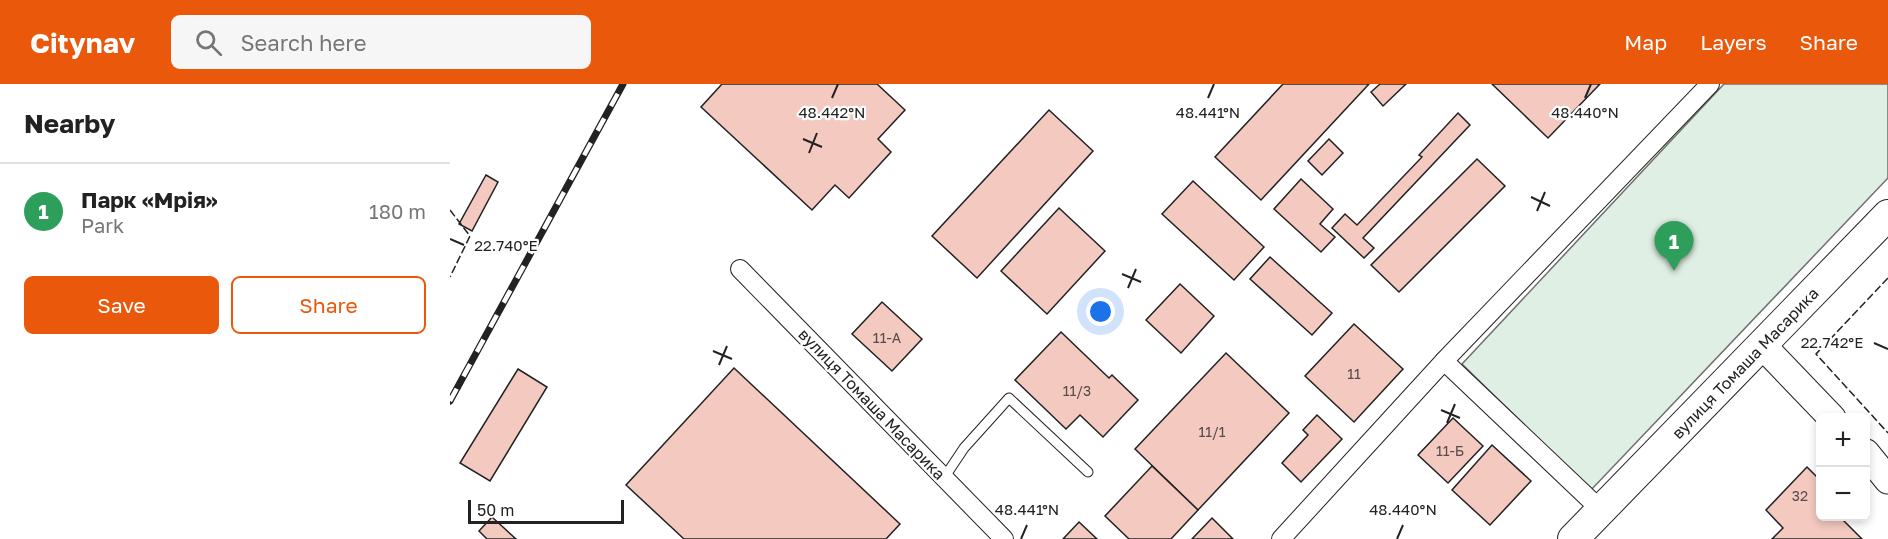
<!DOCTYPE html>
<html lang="en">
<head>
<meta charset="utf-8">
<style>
	:root { --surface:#fff; --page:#f6f6f6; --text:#222; --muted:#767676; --line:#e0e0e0; --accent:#ea580c }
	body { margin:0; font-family:"Golos Text",sans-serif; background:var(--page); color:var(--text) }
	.controls { position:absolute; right:18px; bottom:18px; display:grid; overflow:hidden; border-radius:9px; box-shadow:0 3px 9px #0003 }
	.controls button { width:54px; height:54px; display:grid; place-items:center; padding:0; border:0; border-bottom:2px solid var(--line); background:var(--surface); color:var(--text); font:30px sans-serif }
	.scale { position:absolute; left:18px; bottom:15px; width:156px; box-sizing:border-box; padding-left:6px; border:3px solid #222; border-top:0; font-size:16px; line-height:21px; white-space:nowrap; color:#222; -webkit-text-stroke:4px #fff; paint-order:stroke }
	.you { position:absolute; left:651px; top:228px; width:21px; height:21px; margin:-15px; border:4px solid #fff; border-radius:50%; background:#1a73e8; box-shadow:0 0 0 9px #1a73e833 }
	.badge { display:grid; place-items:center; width:39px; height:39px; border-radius:50%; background:var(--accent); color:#fff; font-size:20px; font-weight:700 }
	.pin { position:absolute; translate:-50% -50px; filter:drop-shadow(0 2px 3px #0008) }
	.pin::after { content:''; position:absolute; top:32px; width:21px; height:18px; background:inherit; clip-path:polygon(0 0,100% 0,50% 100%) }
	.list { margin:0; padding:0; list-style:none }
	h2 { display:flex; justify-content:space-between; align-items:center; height:78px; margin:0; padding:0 24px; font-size:26px }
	h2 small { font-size:20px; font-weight:400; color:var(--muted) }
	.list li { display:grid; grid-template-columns:39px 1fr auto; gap:18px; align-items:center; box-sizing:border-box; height:96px; padding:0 24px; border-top:2px solid var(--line) }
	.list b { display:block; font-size:22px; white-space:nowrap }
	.list p { margin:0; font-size:20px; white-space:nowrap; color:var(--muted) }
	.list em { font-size:20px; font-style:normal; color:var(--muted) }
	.actions { display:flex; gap:12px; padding:18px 24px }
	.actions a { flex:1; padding:14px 0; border:2px solid var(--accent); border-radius:9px; text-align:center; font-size:21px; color:var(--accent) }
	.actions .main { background:var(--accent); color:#fff }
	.icon { flex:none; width:33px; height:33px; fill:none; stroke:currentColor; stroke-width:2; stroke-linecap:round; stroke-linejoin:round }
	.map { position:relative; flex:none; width:1438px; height:455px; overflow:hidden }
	header { display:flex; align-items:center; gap:36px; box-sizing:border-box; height:84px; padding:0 30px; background:var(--accent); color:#fff }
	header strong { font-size:28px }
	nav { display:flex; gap:33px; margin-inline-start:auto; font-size:21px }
	.search { width:420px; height:54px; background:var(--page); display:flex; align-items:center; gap:15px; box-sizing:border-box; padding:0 21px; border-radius:9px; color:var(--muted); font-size:22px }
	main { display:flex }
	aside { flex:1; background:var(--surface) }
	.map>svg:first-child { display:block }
	.green { fill:#e0efe3; stroke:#6f6f6f; stroke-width:1.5 }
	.building { fill:#f3c9c0; stroke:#222; stroke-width:1.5 }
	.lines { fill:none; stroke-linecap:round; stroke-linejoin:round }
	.lane-casing { stroke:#222; stroke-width:11 }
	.street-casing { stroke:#222; stroke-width:20 }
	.secondary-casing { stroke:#222; stroke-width:29 }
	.primary-casing { stroke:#222; stroke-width:32 }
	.lane { stroke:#fff; stroke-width:9 }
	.street { stroke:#fff; stroke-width:18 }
	.secondary { stroke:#fff; stroke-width:27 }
	.primary { stroke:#fff; stroke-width:30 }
	.rail-casing { stroke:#222; stroke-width:7 }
	.rail { stroke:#fff; stroke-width:4.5; stroke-dasharray:14; stroke-linecap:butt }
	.fence { stroke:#222; stroke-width:1.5; stroke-dasharray:8 3; stroke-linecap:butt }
	.ticks { fill:none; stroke:#222; stroke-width:2 }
	.labels { text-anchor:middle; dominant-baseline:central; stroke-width:4.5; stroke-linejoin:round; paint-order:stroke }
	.number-label { font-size:14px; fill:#564c4a }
	.street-label { font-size:16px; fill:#222; stroke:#fff }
	.ticks-label { font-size:15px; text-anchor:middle; fill:#222; stroke:#fff; stroke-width:4.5; stroke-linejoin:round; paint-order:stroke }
</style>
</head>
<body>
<header>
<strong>Citynav</strong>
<div class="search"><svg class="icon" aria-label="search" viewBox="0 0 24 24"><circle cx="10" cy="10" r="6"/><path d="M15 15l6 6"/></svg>Search here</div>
<nav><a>Map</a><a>Layers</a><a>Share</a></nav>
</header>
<main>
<aside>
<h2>Nearby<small></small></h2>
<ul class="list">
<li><span class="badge" style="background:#2e9e5b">1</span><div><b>Парк «Мрія»</b><p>Park</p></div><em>180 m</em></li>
</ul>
<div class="actions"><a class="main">Save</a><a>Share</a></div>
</aside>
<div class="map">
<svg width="1438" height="455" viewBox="0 0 1438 455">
	<rect width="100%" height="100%" fill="#fff"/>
	<polygon class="green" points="1274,0 1438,0 1438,94 1141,406 1012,280"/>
	<g class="building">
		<polygon points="272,0 427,0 455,26 428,55 441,68 399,114 385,101 362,126 251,23"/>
		<polygon points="833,0 919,0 811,116 765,73"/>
		<polygon points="930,0 956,0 933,22 921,8"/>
		<polygon points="1042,0 1150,0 1098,54"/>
		<polygon points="599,26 643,67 527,194 482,152"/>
		<polygon points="1008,29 1020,41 913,154 924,164 914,174 882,144 895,130 907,141 972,73 969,71"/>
		<polygon points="879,55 893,69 872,91 858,77"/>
		<polygon points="1027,75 1055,102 949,208 921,181"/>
		<polygon points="36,91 48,98 22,147 9,140"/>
		<polygon points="851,95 883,125 870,140 885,153 871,168 824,125"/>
		<polygon points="743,97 814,163 784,196 712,130"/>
		<polygon points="609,124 655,167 597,230 551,187"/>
		<polygon points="820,173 882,229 862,251 800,195"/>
		<polygon points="730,200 764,232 731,269 696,236"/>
		<polygon points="432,218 472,255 442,287 402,250"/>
		<polygon points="904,240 953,285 904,338 855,292"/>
		<polygon points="611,248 659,294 662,291 688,316 653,353 630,331 616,345 565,296"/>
		<polygon points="776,269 839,329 748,426 685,365"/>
		<polygon points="284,284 450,440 436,455 234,455 176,401"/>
		<polygon points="68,285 97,303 40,397 10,379"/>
		<polygon points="867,331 892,355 851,398 832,379 858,351 853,346"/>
		<polygon points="1003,334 1033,362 998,399 968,371"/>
		<polygon points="1042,361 1081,397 1040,441 1002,406"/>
		<polygon points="702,382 748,426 721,455 679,455 655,432"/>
		<polygon points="1357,383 1370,396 1370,432 1389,432 1412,455 1322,455 1333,444 1316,426"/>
		<polygon points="42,433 66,455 37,455 29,447"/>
		<polygon points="762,434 783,455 742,455"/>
		<polygon points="629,438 647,455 613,455"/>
	</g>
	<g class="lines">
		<g class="lane-casing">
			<polyline id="lane" points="494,394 514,364 559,314 638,388"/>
		</g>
		<g class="street-casing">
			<g id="street">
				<polyline points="290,185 554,455"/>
				<polyline points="994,277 1152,427"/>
				<polyline points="831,455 994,277 1260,0"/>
			</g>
		</g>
		<g class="secondary-casing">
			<g id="secondary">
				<polyline points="1312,261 1382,334"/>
				<polyline points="1416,369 1438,396"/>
			</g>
		</g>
		<g class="primary-casing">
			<polyline id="primary" points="1123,455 1438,131"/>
		</g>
		<use href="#lane" class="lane"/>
		<use href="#street" class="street"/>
		<use href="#secondary" class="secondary"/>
		<use href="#primary" class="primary"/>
		<g class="rail-casing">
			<polyline id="rail" points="0,317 173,0"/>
		</g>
		<use href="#rail" class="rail"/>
		<g class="fence">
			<polyline points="0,126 20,152 0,193"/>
			<polyline points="1438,194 1366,270 1438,349"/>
		</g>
	</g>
	<path class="ticks" d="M382 14 388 0M758 14 764 0M1135 14 1141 0M353 55 372 63M359 69 367 49M1081 113 1100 122M1087 127 1095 108M0 155 14 161M672 190 691 198M678 204 686 185M1424 259 1438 265M263 267 282 275M269 281 277 262M991 326 1010 334M997 339 1005 320M571 455 577 441M947 455 953 441"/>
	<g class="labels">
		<g class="number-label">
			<text x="437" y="253">11-А</text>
			<text x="904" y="289">11</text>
			<text x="627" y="306">11/3</text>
			<text x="762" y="347">11/1</text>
			<text x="1000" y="366">11-Б</text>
			<text x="1350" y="411">32</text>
		</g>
		<g class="street-label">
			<text transform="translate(1295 279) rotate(-46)">вулиця Томаша Масарика</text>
			<text transform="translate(422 320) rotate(46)">вулиця Томаша Масарика</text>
		</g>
	</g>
	<g class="ticks-label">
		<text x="382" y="34">48.442°N</text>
		<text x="758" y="34">48.441°N</text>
		<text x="1135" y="34">48.440°N</text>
		<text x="56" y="167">22.740°E</text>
		<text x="1382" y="264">22.742°E</text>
		<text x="577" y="431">48.441°N</text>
		<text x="953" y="431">48.440°N</text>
	</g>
</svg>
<div class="controls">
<button>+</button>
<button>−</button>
</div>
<div class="scale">50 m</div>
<div class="you"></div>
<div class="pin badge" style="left:1224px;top:187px;background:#2e9e5b">1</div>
</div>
</main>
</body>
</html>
